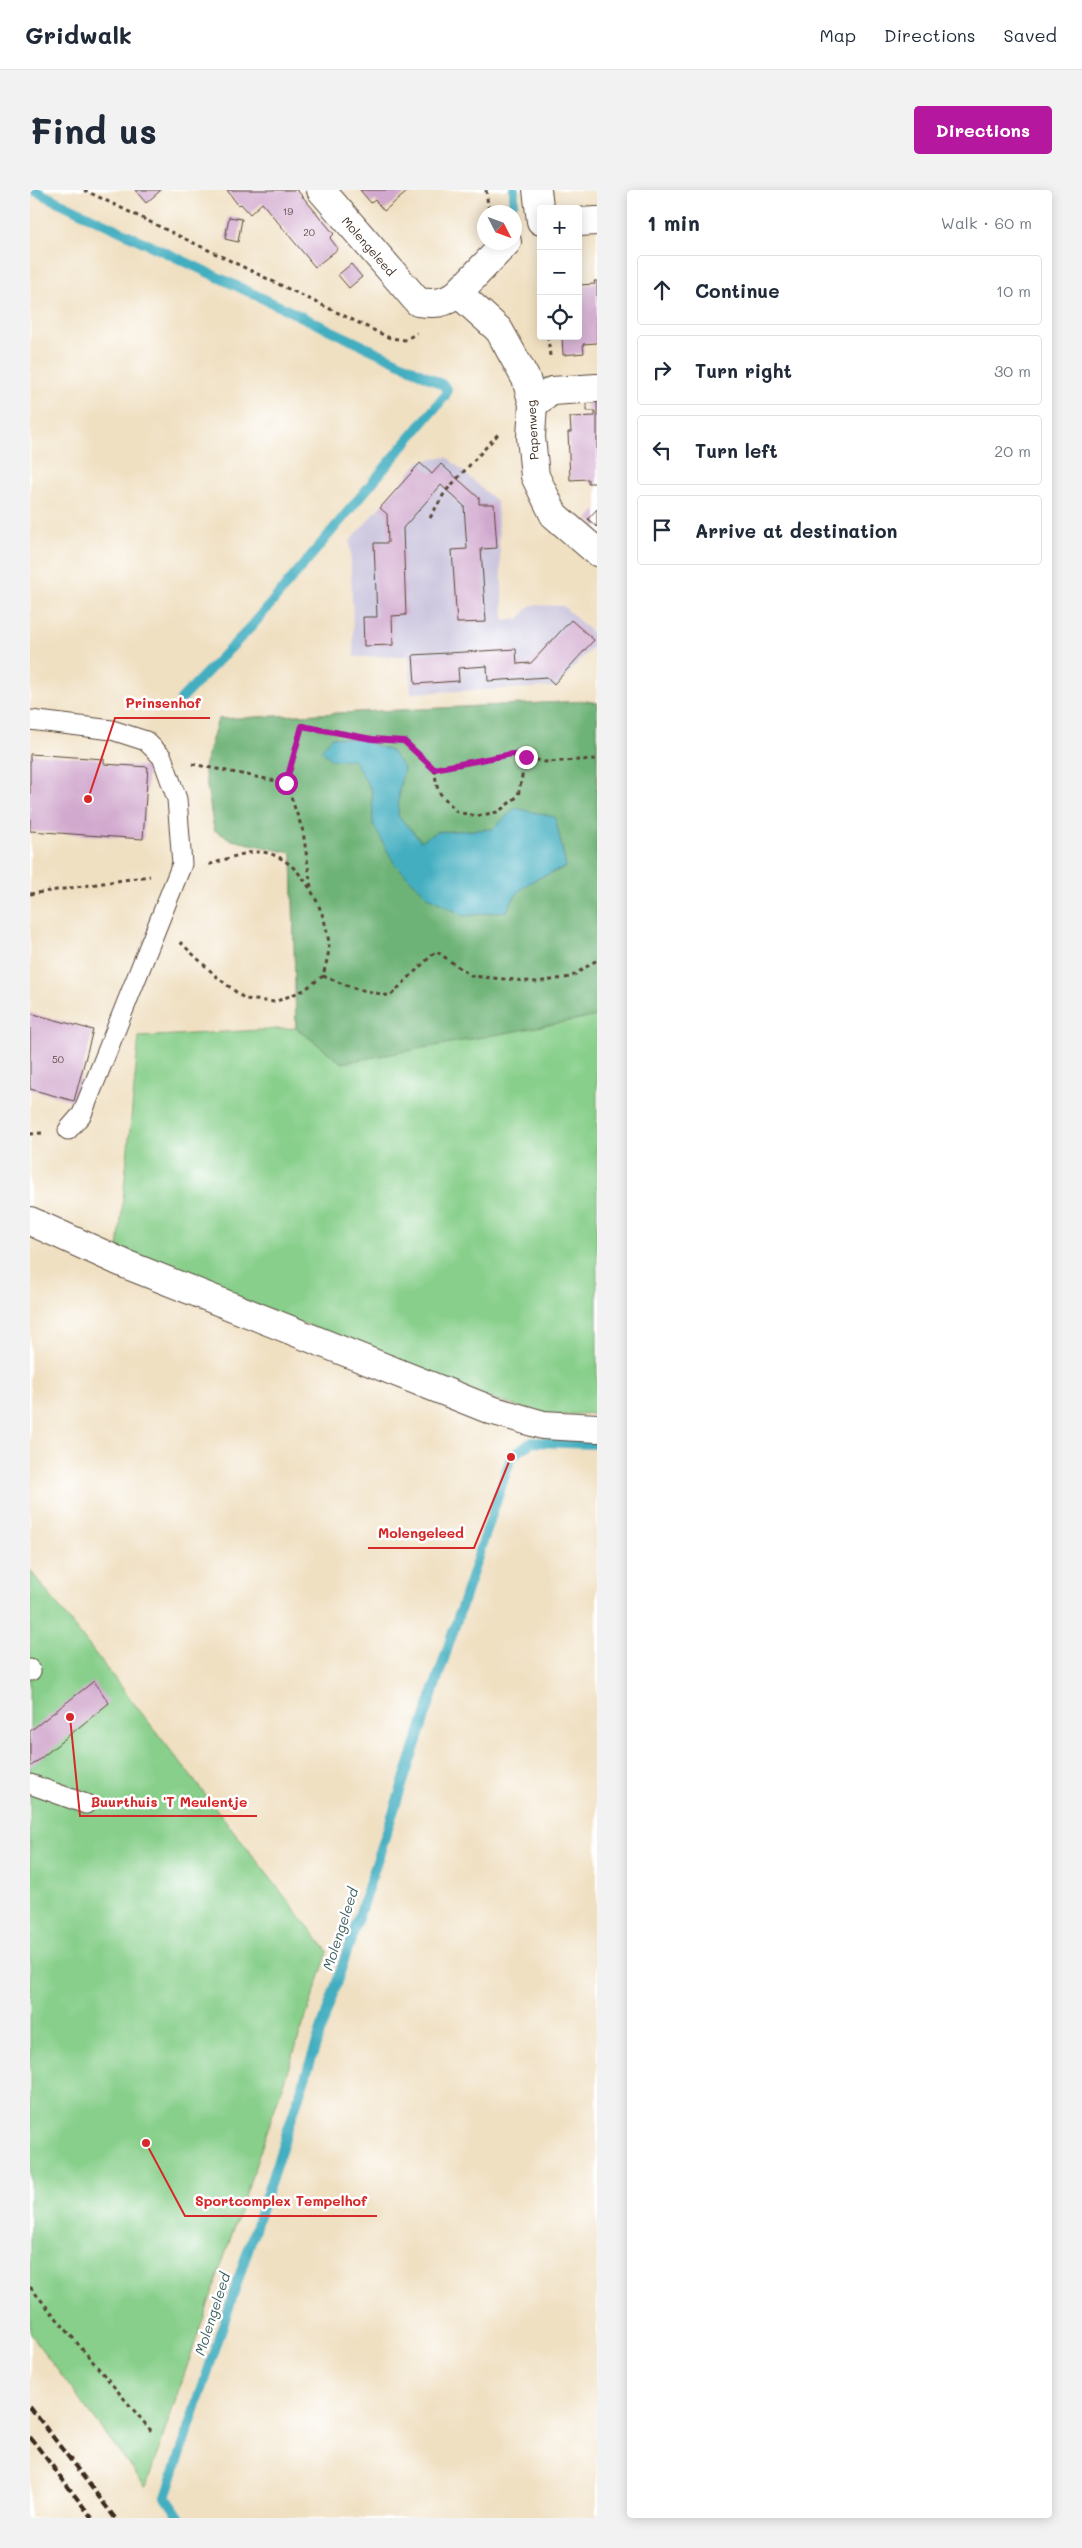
<!DOCTYPE html>
<html lang="en">
<head>
<meta charset="utf-8">
<style>
	:root { --surface:#fff; --page:#f2f2f3; --text:#1f2937; --muted:#747a83; --line:#e0e1e3; --accent:#b5179e }
	body { margin:0; font-family:Mali,sans-serif; background:var(--page); color:var(--text) }
	.controls { position:absolute; right:15px; top:15px; display:grid; overflow:hidden; border-radius:5px; box-shadow:0 2px 12px #0003 }
	.controls button { width:45px; height:45px; display:grid; place-items:center; padding:0; border:0; border-bottom:1px solid var(--line); background:var(--surface); color:var(--text); font:25px sans-serif }
	.compass { position:absolute; left:447px; top:15px; width:45px; height:45px; border-radius:50%; background:var(--surface); box-shadow:0 2px 12px #0003; rotate:132deg }
	.stop { position:absolute; width:15px; height:15px; margin:-11px; border:4px solid #b5179e; border-radius:50%; background:#fff }
	.stop.end { background:#b5179e; border-color:#fff; box-shadow:0 1px 5px #0008 }
	.list { margin:0; padding:0; list-style:none }
	h2 { display:flex; justify-content:space-between; align-items:center; height:65px; margin:0; padding:0 20px; font-size:21px }
	h2 small { font-size:16px; font-weight:400; color:var(--muted) }
	.list li { display:grid; grid-template-columns:32px 1fr auto; gap:15px; align-items:center; box-sizing:border-box; height:70px; margin:0 10px 10px; padding:0 10px; border:1px solid var(--line); border-radius:5px }
	.list b { display:block; font-size:19px; white-space:nowrap }
	.list em { font-size:16px; font-style:normal; color:var(--muted) }
	.icon { flex:none; width:28px; height:28px; fill:none; stroke:currentColor; stroke-width:2; stroke-linecap:round; stroke-linejoin:round }
	.map { position:relative; flex:none; width:567px; height:2328px; overflow:hidden; border-radius:5px }
	header { display:flex; align-items:center; gap:30px; box-sizing:border-box; height:70px; padding:0 25px; background:var(--surface); border-bottom:1px solid var(--line) }
	header strong { font-size:24px }
	nav { display:flex; gap:28px; margin-inline-start:auto; font-size:18px }
	.intro { display:flex; align-items:center; justify-content:space-between; box-sizing:border-box; height:120px; padding:0 30px }
	h1 { margin:0; font-size:35px }
	.button { padding:12px 22px; border-radius:5px; background:var(--accent); color:#fff; font-size:18px; font-weight:700 }
	main { display:flex; gap:30px; padding:0 30px }
	aside { flex:1; background:var(--surface); border-radius:5px; box-shadow:0 2px 12px #0003 }
	.map>svg:first-child { display:block }
	.industrial { fill:#c6c0da }
	.green { fill:#87cf8a; stroke:#617c54 }
	.forest { fill:#6db276; stroke:#546e4a; fill-rule:evenodd }
	.water { fill:#42aec0; stroke:#3e6c6f }
	.lines { fill:none; stroke-linecap:round; stroke-linejoin:round }
	.stream { stroke:#42aec0; stroke-width:10 }
	.building { fill:#d1a8ce }
	.service-casing { stroke:#564537; stroke-width:21 }
	.pedestrian-casing { stroke:#564537; stroke-width:30 }
	.minor-casing { stroke:#564537; stroke-width:30 }
	.path { stroke:#564537; stroke-width:3; stroke-dasharray:4 4; stroke-linecap:butt }
	.service { stroke:#fff; stroke-width:19 }
	.pedestrian { stroke:#fff; stroke-width:28 }
	.minor { stroke:#fff; stroke-width:28 }
	.rail { stroke:#3b2a1e; stroke-width:4; stroke-dasharray:8 4; stroke-linecap:butt }
	.route { stroke:#b5179e; stroke-width:6 }
	.labels { text-anchor:middle; dominant-baseline:central; stroke-width:5; stroke-linejoin:round; paint-order:stroke }
	.number-label { font-size:10px; fill:#604a4a }
	.street-label { font-size:12px; fill:#3b2a1e; stroke:#fff }
	.water-label { font-size:14px; font-style:italic; fill:#3e5f5f; stroke:#fff }
	.leader { fill:none; stroke:#d62828; stroke-width:2 }
	.callout-dot { fill:#d62828; stroke:#fff; stroke-width:2 }
	.callout-label { font-size:14px; text-anchor:middle; font-weight:bold; fill:#d62828; stroke:#fff; stroke-width:5; stroke-linejoin:round; paint-order:stroke }
</style>
</head>
<body>
<header>
<strong>Gridwalk</strong>
<nav><a>Map</a><a>Directions</a><a>Saved</a></nav>
</header>
<div class="intro"><h1>Find us</h1><a class="button">Directions</a></div>
<main>
<div class="map">
<svg width="567" height="2328" viewBox="0 0 567 2328">
	<rect width="100%" height="100%" fill="#fff"/>
	<filter id="ink" filterUnits="userSpaceOnUse"><feTurbulence type="fractalNoise" baseFrequency=".02" numOctaves="2"/><feDisplacementMap in="SourceGraphic" scale="10" xChannelSelector="R" yChannelSelector="G"/><feConvolveMatrix kernelMatrix="1 2 1 2 8 2 1 2 1" color-interpolation-filters="sRGB"/></filter>
	<filter id="wash" filterUnits="userSpaceOnUse"><feTurbulence type="fractalNoise" baseFrequency=".0096" numOctaves="4" result="noise"/><feDisplacementMap in="SourceGraphic" scale="20" xChannelSelector="R" yChannelSelector="G"/><feGaussianBlur stdDeviation="1.12" result="paint"/><feColorMatrix in="noise" values="0 0 0 0 0 0 0 0 0 0 0 0 0 0 0 0 0 1.4 0 .05"/><feComposite in="paint" operator="in"/></filter>
	<g filter="url(#wash)">
		<rect width="100%" height="100%" fill="#f0e0c2"/>
		<polygon class="industrial" points="417,267 467,312 474,430 489,429 501,415 533,416 567,447 567,452 526,497 381,503 379,466 324,467 320,351 390,271"/>
		<g class="green">
			<polygon points="556,511 567,513 567,1223 517,1226 461,1208 88,1060 109,847 266,838 262,663 202,650 184,640 174,577 188,529"/>
			<polygon points="0,1380 298,1762 116,2297 0,2144"/>
		</g>
		<path class="forest" d="M556 511 567 513V826L312 873 266 838 262 663 202 650 184 640 174 577 188 529ZM323 569 374 578 369 599 368 626 392 651 406 642 463 639 485 618 525 628 536 677C508 689 490 691 477 721L434 726 397 706 343 634 342 601Z"/>
		<path class="water" d="M302 547 331 550 361 561 374 578 369 599 368 626 391 651 406 642 463 639 485 618 525 627 536 677C508 689 490 691 477 721L434 726 397 706 364 673 343 634 342 601 323 569 302 570 291 560Z"/>
		<g class="lines">
			<g class="stream">
				<polyline points="3,0 374,175 413,195 417,199 415,206 222,436 151,509"/>
				<polyline points="484,0 484,12"/>
				<polyline points="150,2328 136,2307 481,1267 502,1252 567,1254"/>
			</g>
		</g>
		<g id="blocks">
			<g class="building">
				<polygon points="105,0 130,0 130,1 116,13"/>
				<polygon points="197,0 267,0 304,44 300,48 308,59 285,77 232,13 220,24 211,14 208,15"/>
				<polygon points="330,0 375,0 377,2 354,21 345,10 341,13"/>
				<polygon points="199,27 212,29 208,52 195,49"/>
				<polygon points="321,74 332,87 319,98 308,85"/>
				<polygon points="564,91 567,91 567,153 553,154 554,163 533,165 532,146 548,146 549,95 565,94"/>
				<polygon points="557,208 567,208 567,293 558,293 558,289 540,290 538,242 541,242 540,227 565,226 565,221 557,221"/>
				<polygon points="390,273 402,284 411,274 449,308 449,314 464,314 467,358 451,359 456,432 427,433 422,360 437,359 434,316 411,295 373,338 376,425 362,426 363,455 334,456 333,427 347,427 344,353 358,353 357,324 350,318"/>
				<polygon points="567,319 567,337 558,329"/>
				<polygon points="541,430 564,450 524,494 517,487 458,491 457,476 428,478 429,491 385,494 383,465 486,459 487,474 501,473"/>
				<polygon points="0,564 74,569 74,574 118,577 113,649 0,641"/>
				<polygon points="0,823 63,840 44,911 0,899"/>
				<polygon points="64,1491 79,1513 0,1577 0,1541"/>
			</g>
		</g>
	</g>
	<g filter="url(#ink)">
		<use href="#blocks" fill-opacity="0" stroke="#564537" stroke-width="1"/>
		<g class="lines">
			<g class="service-casing">
				<g id="service">
					<polyline points="0,530 82,540 116,551 132,567 147,609 152,674 52,924 38,940"/>
					<polyline points="0,1479 1,1481"/>
					<polyline points="0,1594 56,1614"/>
				</g>
			</g>
			<g class="pedestrian-casing">
				<polyline id="pedestrian" points="503,214 522,201 567,198"/>
			</g>
			<g class="minor-casing">
				<g id="minor">
					<path d="M291 0 388 112C405 114 415 114 428 103L469 140 496 189 503 214 501 247 505 286 524 325 567 362"/>
					<polyline points="507,0 511,31"/>
					<polyline points="548,32 567,31"/>
					<polyline points="428,103 477,52"/>
					<polyline points="0,1031 95,1074 461,1220 513,1235 567,1238"/>
				</g>
			</g>
			<g class="path">
				<polyline points="54,0 360,148 375,150 387,143"/>
				<polyline points="456,0 458,16 464,22"/>
				<polyline points="518,146 520,166"/>
				<polyline points="400,328 415,302 469,243"/>
				<polyline points="162,574 256,593"/>
				<polyline points="404,579 408,601 427,622 446,626 468,622 488,606 496,567"/>
				<polyline points="281,697 273,641 256,593 272,535 342,549 374,551 404,579 482,564 515,572 567,569"/>
				<polyline points="0,704 120,686"/>
				<path d="M150 752 187 787 215 809 245 812 274 800 293 786C295 777 299 765 299 756 297 720 268 660 226 662 210 663 192 671 178 675"/>
				<polyline points="293,786 323,798 360,806 406,761 441,786 507,792 541,787 567,770"/>
				<polyline points="0,944 12,943"/>
				<polyline points="0,2097 123,2243"/>
			</g>
			<use href="#service" class="service"/>
			<use href="#pedestrian" class="pedestrian"/>
			<use href="#minor" class="minor"/>
			<g class="rail">
				<polyline points="0,2217 85,2328"/>
				<polyline points="0,2247 62,2328"/>
			</g>
		</g>
	</g>
	<g class="lines" filter="url(#ink)">
		<polyline class="route" points="256,593 272,536 342,549 374,551 404,579 482,564 496,567"/>
	</g>
	<g class="labels">
		<g class="number-label">
			<text x="258" y="21">19</text>
			<text x="279" y="42">20</text>
			<text x="28" y="869">50</text>
		</g>
		<g class="street-label">
			<text transform="translate(339 56) rotate(49)">Molengeleed</text>
			<text transform="translate(502 240) rotate(-93)">Papenweg</text>
		</g>
		<g class="water-label">
			<text transform="translate(310 1739) rotate(-72)">Molengeleed</text>
			<text transform="translate(182 2124) rotate(-72)">Molengeleed</text>
		</g>
	</g>
	<path class="leader" d="M58 609L85 528H180M481 1267L444 1358H338M40 1527L50 1626H227M116 1953L155 2026H347"/>
	<g class="callout-dot">
		<circle cx="58" cy="609" r="5"/>
		<circle cx="481" cy="1267" r="5"/>
		<circle cx="40" cy="1527" r="5"/>
		<circle cx="116" cy="1953" r="5"/>
	</g>
	<g class="callout-label">
		<text x="133" y="518">Prinsenhof</text>
		<text x="391" y="1348">Molengeleed</text>
		<text x="139" y="1617">Buurthuis 'T Meulentje</text>
		<text x="251" y="2016">Sportcomplex Tempelhof</text>
	</g>
</svg>
<div class="controls">
<button>+</button>
<button>−</button>
<button><svg class="icon" aria-label="locate" viewBox="0 0 24 24"><circle cx="12" cy="12" r="6"/><path d="M12 2v4M12 18v4M2 12h4M18 12h4"/></svg></button>
</div>
<svg class="compass" viewBox="-18 -18 36 36"><path d="M0-13l5 13h-10z" fill="#e53935"/><path d="M0 13l5-13h-10z" fill="#747a83"/></svg>
<div class="stop" style="left:256px;top:593px"></div>
<div class="stop end" style="left:496px;top:567px"></div>
</div>
<aside>
<h2>1 min<small>Walk · 60 m</small></h2>
<ul class="list">
<li><svg class="icon" aria-label="ahead" viewBox="0 0 24 24"><path d="M12 20V5M6 11l6-6 6 6"/></svg><div><b>Continue</b></div><em>10 m</em></li>
<li><svg class="icon" aria-label="right" viewBox="0 0 24 24"><path d="M7 20v-9h11M14 6l5 5-5 5"/></svg><div><b>Turn right</b></div><em>30 m</em></li>
<li><svg class="icon" aria-label="left" viewBox="0 0 24 24"><path d="M17 20v-9H6M10 6l-5 5 5 5"/></svg><div><b>Turn left</b></div><em>20 m</em></li>
<li><svg class="icon" aria-label="arrive" viewBox="0 0 24 24"><path d="M6 21V4h12l-3 4 3 4H6"/></svg><div><b>Arrive at destination</b></div></li>
</ul>
</aside>
</main>
</body>
</html>
